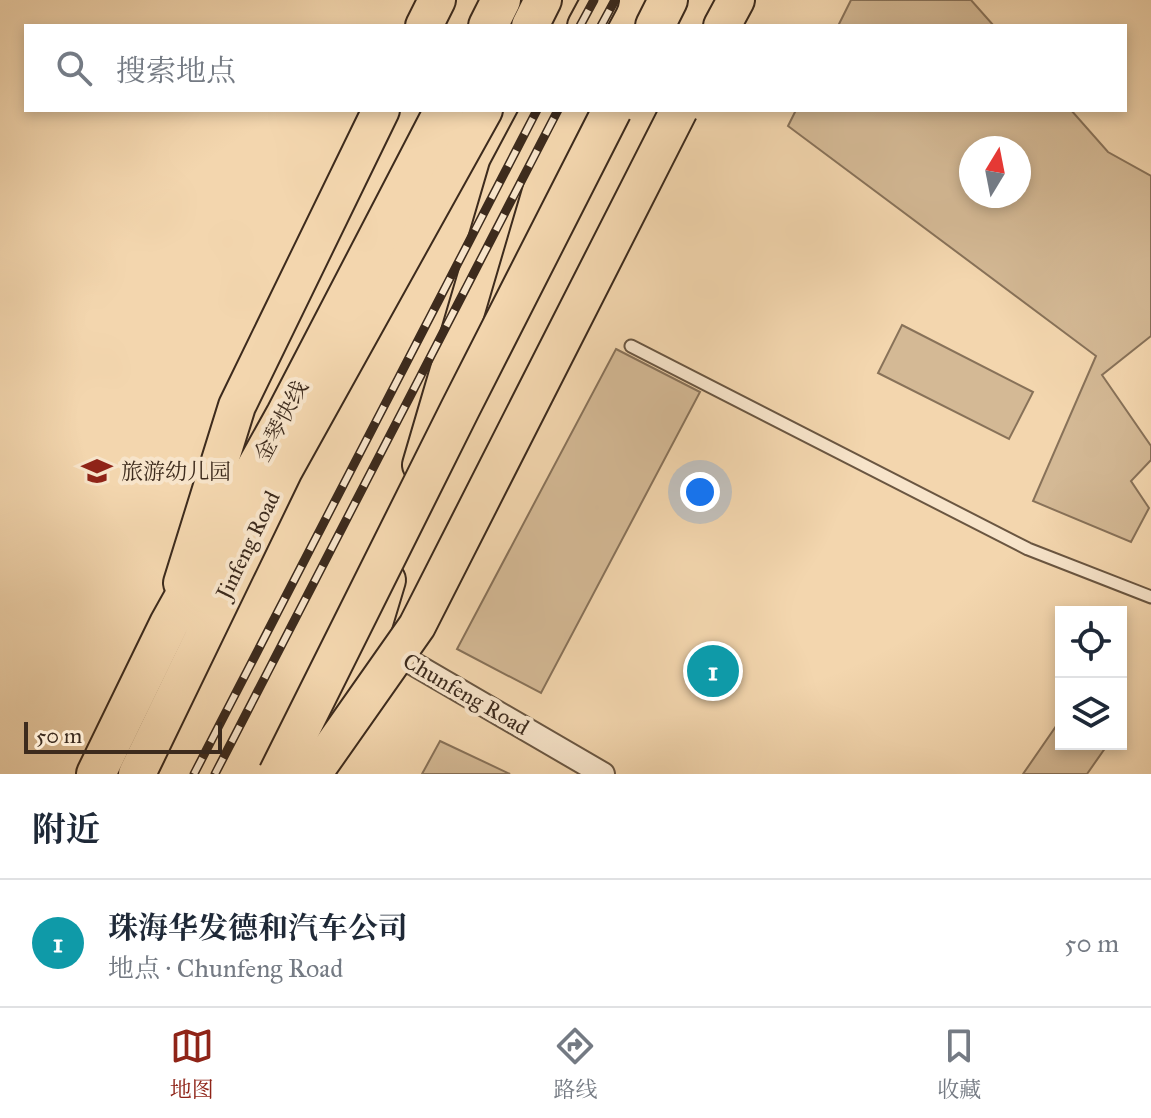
<!DOCTYPE html>
<html lang="zh">
<head>
<meta charset="utf-8">
<style>
	:root { --surface:#fff; --page:#f6f6f7; --text:#1f2937; --muted:#747a83; --line:#e0e1e3; --accent:#8f2418 }
	body { margin:0; font-family:"IM FELL Great Primer","Noto Serif SC",serif; background:var(--page); color:var(--text) }
	.controls { position:absolute; right:24px; bottom:24px; display:grid; overflow:hidden; border-radius:0px; box-shadow:0 4px 12px #0003 }
	.controls button { width:72px; height:72px; display:grid; place-items:center; padding:0; border:0; border-bottom:2px solid var(--line); background:var(--surface); color:var(--text); font:40px sans-serif }
	.compass { position:absolute; left:959px; top:136px; width:72px; height:72px; border-radius:50%; background:var(--surface); box-shadow:0 4px 12px #0003; rotate:10deg }
	.scale { position:absolute; left:24px; bottom:20px; width:198px; box-sizing:border-box; padding-left:8px; border:4px solid #3d2b1d; border-top:0; font-size:22px; line-height:28px; white-space:nowrap; color:#3d2b1d; -webkit-text-stroke:6px #f7e4ca; paint-order:stroke }
	.you { position:absolute; left:700px; top:492px; width:28px; height:28px; margin:-20px; border:6px solid #fff; border-radius:50%; background:#1a73e8; box-shadow:0 0 0 12px #1a73e833 }
	.badge { display:grid; place-items:center; width:52px; height:52px; border-radius:50%; background:var(--accent); color:#fff; font-size:26px; font-weight:700 }
	.pin { position:absolute; translate:-50% -50%; border:4px solid #fff; box-shadow:0 2px 8px #0006 }
	.list { margin:0; padding:0; list-style:none }
	h2 { display:flex; justify-content:space-between; align-items:center; height:104px; margin:0; padding:0 32px; font-size:34px }
	h2 small { font-size:26px; font-weight:400; color:var(--muted) }
	.list li { display:grid; grid-template-columns:52px 1fr auto; gap:24px; align-items:center; box-sizing:border-box; height:128px; padding:0 32px; border-top:2px solid var(--line) }
	.list b { display:block; font-size:30px; white-space:nowrap }
	.list p { margin:0; font-size:26px; white-space:nowrap; color:var(--muted) }
	.list em { font-size:26px; font-style:normal; color:var(--muted) }
	.icon { flex:none; width:44px; height:44px; fill:none; stroke:currentColor; stroke-width:2; stroke-linecap:round; stroke-linejoin:round }
	.map { position:relative; flex:none; width:1151px; height:774px; overflow:hidden }
	.search { position:absolute; background:var(--surface); box-shadow:0 4px 12px #0003; left:24px; right:24px; top:24px; height:88px; display:flex; align-items:center; gap:20px; box-sizing:border-box; padding:0 28px; border-radius:0px; color:var(--muted); font-size:30px }
	.sheet { height:232px; background:var(--surface) }
	nav { display:flex; justify-content:space-around; align-items:center; box-sizing:border-box; height:112px; border-top:2px solid var(--line); background:var(--surface); font-size:22px; color:var(--muted) }
	nav a { display:grid; justify-items:center; gap:4px }
	nav .on { color:var(--accent) }
	.map>svg:first-child { display:block }
	.green { fill:#d4b995; stroke:#887259; stroke-width:2; fill-rule:evenodd }
	.lines { fill:none; stroke-linecap:round; stroke-linejoin:round }
	.service-casing { stroke:#6a5641; stroke-width:15 }
	.minor-casing { stroke:#6a5641; stroke-width:26 }
	.primary-casing { stroke:#3d2b1d; stroke-width:40 }
	.trunk-casing { stroke:#3d2b1d; stroke-width:42 }
	.service { stroke:#f7e4ca; stroke-width:11 }
	.minor { stroke:#f7e4ca; stroke-width:22 }
	.primary { stroke:#f3d6ae; stroke-width:36 }
	.trunk { stroke:#f3d6ae; stroke-width:38 }
	.rail-casing { stroke:#3d2b1d; stroke-width:9 }
	.rail { stroke:#f7e4ca; stroke-width:6; stroke-dasharray:18; stroke-linecap:butt }
	.primary-bridge-casing { stroke:#3d2b1d; stroke-width:40; stroke-linecap:butt }
	.trunk-bridge-casing { stroke:#3d2b1d; stroke-width:42; stroke-linecap:butt }
	.primary-bridge { stroke:#f3d6ae; stroke-width:36 }
	.trunk-bridge { stroke:#f3d6ae; stroke-width:38 }
	.labels { text-anchor:middle; dominant-baseline:central; stroke-width:8; stroke-linejoin:round; paint-order:stroke }
	.street-label { font-size:22px; fill:#3d2b1d; stroke:#f7e4ca }
	.poi-label { font-size:22px; fill:#3d2b1d; stroke:#f7e4ca; text-anchor:start }
</style>
</head>
<body>
<div class="map">
<svg width="1151" height="774" viewBox="0 0 1151 774">
	<rect width="100%" height="100%" fill="#f3d6ae"/>
	<filter id="stains"><feTurbulence type="fractalNoise" baseFrequency=".0025" numOctaves="4"/><feColorMatrix values="0 0 0 0 .2 0 0 0 0 .09 0 0 0 0 .02 0 0 0 .5 -.17"/></filter>
	<radialGradient id="worn" r=".72"><stop offset=".6" stop-color="#630" stop-opacity="0"/><stop offset="1" stop-color="#630" stop-opacity=".3"/></radialGradient>
	<g class="green">
		<polygon points="851,0 971,0 994,26 838,26"/>
		<path d="M796 110H1071L1108 152 1151 176V336L1102 375 1151 446V460L1131 481 1149 508 1131 542 1033 501 1096 356 788 126ZM971 148H1019V196H971Z"/>
		<polygon points="902,325 1033,392 1009,439 878,373"/>
		<polygon points="616,349 700,392 541,693 457,649"/>
		<polygon points="1061,719 1061,744 1108,744 1087,774 1023,774"/>
		<polygon points="440,741 510,774 422,774"/>
	</g>
	<g class="lines">
		<g class="service-casing">
			<polyline id="service" points="631,346 1028,549 1151,597"/>
		</g>
		<g class="minor-casing">
			<polyline id="minor" points="388,649 603,774"/>
		</g>
		<g class="primary-casing">
			<g id="primary">
				<polyline points="424,26 437,0"/>
				<polyline points="530,26 543,0"/>
				<polyline points="586,26 600,0"/>
				<polyline points="722,26 736,0"/>
				<polyline points="421,465 507,172 540,110"/>
				<polyline points="182,583 237,406 381,110"/>
				<polyline points="343,726 387,580"/>
				<polyline points="137,774 284,470 484,110"/>
			</g>
		</g>
		<g class="trunk-casing">
			<g id="trunk">
				<polyline points="488,26 501,0"/>
				<polyline points="655,26 668,0"/>
				<polyline points="96,774 169,624 286,414 444,110"/>
			</g>
		</g>
		<use href="#service" class="service"/>
		<use href="#minor" class="minor"/>
		<use href="#primary" class="primary"/>
		<use href="#trunk" class="trunk"/>
		<g class="rail-casing">
			<g id="rail">
				<polyline points="580,26 594,0"/>
				<polyline points="601,26 615,0"/>
				<polyline points="194,774 537,110"/>
				<polyline points="215,774 558,110"/>
			</g>
		</g>
		<use href="#rail" class="rail"/>
		<g class="primary-bridge-casing">
			<polyline id="primary-bridge" points="313,774 417,626 679,110"/>
		</g>
		<g class="trunk-bridge-casing">
			<polyline id="trunk-bridge" points="278,774 460,409 612,110"/>
		</g>
		<use href="#primary-bridge" class="primary-bridge"/>
		<use href="#trunk-bridge" class="trunk-bridge"/>
	</g>
	<defs>
		<g id="school-bare" transform="scale(2.4)"><path d="M0-5L7-2L0 1L-7-2ZM-4 1L0 2.5L4 1V4Q0 6-4 4Z" fill="#8f2418" stroke="#f7e4ca" stroke-width="2.5" paint-order="stroke"/></g>
	</defs>
	<g fill-rule="evenodd">
		<use href="#school-bare" x="97" y="471"/>
	</g>
	<g class="labels">
		<g class="street-label">
			<text transform="translate(281 421) rotate(-62)">金琴快线</text>
			<text transform="translate(248 545) rotate(-64)">Jinfeng Road</text>
			<text transform="translate(466 694) rotate(30)">Chunfeng Road</text>
		</g>
		<g class="poi-label">
			<text x="121" y="471">旅游幼儿园</text>
		</g>
	</g>
	<rect width="100%" height="100%" filter="url(#stains)"/>
	<rect width="100%" height="100%" fill="url(#worn)"/>
</svg>
<div class="controls">
<button><svg class="icon" aria-label="locate" viewBox="0 0 24 24"><circle cx="12" cy="12" r="6"/><path d="M12 2v4M12 18v4M2 12h4M18 12h4"/></svg></button>
<button><svg class="icon" aria-label="layers" viewBox="0 0 24 24"><path d="M12 4l9 5-9 5-9-5zM3 14l9 5 9-5"/></svg></button>
</div>
<svg class="compass" viewBox="-18 -18 36 36"><path d="M0-13l5 13h-10z" fill="#e53935"/><path d="M0 13l5-13h-10z" fill="#747a83"/></svg>
<div class="scale">50 m</div>
<div class="you"></div>
<div class="pin badge" style="left:713px;top:671px;background:#0f9aa8">1</div>
<div class="search"><svg class="icon" aria-label="search" viewBox="0 0 24 24"><circle cx="10" cy="10" r="6"/><path d="M15 15l6 6"/></svg>搜索地点</div>
</div>
<section class="sheet">
<h2>附近<small></small></h2>
<ul class="list">
<li><span class="badge" style="background:#0f9aa8">1</span><div><b>珠海华发德和汽车公司</b><p>地点 · Chunfeng Road</p></div><em>50 m</em></li>
</ul>
</section>
<nav>
<a class="on"><svg class="icon" aria-label="map" viewBox="0 0 24 24"><path d="M3 6l6-2 6 2 6-2v14l-6 2-6-2-6 2zM9 4v14M15 6v14"/></svg>地图</a>
<a><svg class="icon" aria-label="directions" viewBox="0 0 24 24"><path d="M12 3l9 9-9 9-9-9zM9 14v-3h6M13 9l2 2-2 2"/></svg>路线</a>
<a><svg class="icon" aria-label="saved" viewBox="0 0 24 24"><path d="M7 4h10v16l-5-4-5 4z"/></svg>收藏</a>
</nav>
</body>
</html>
